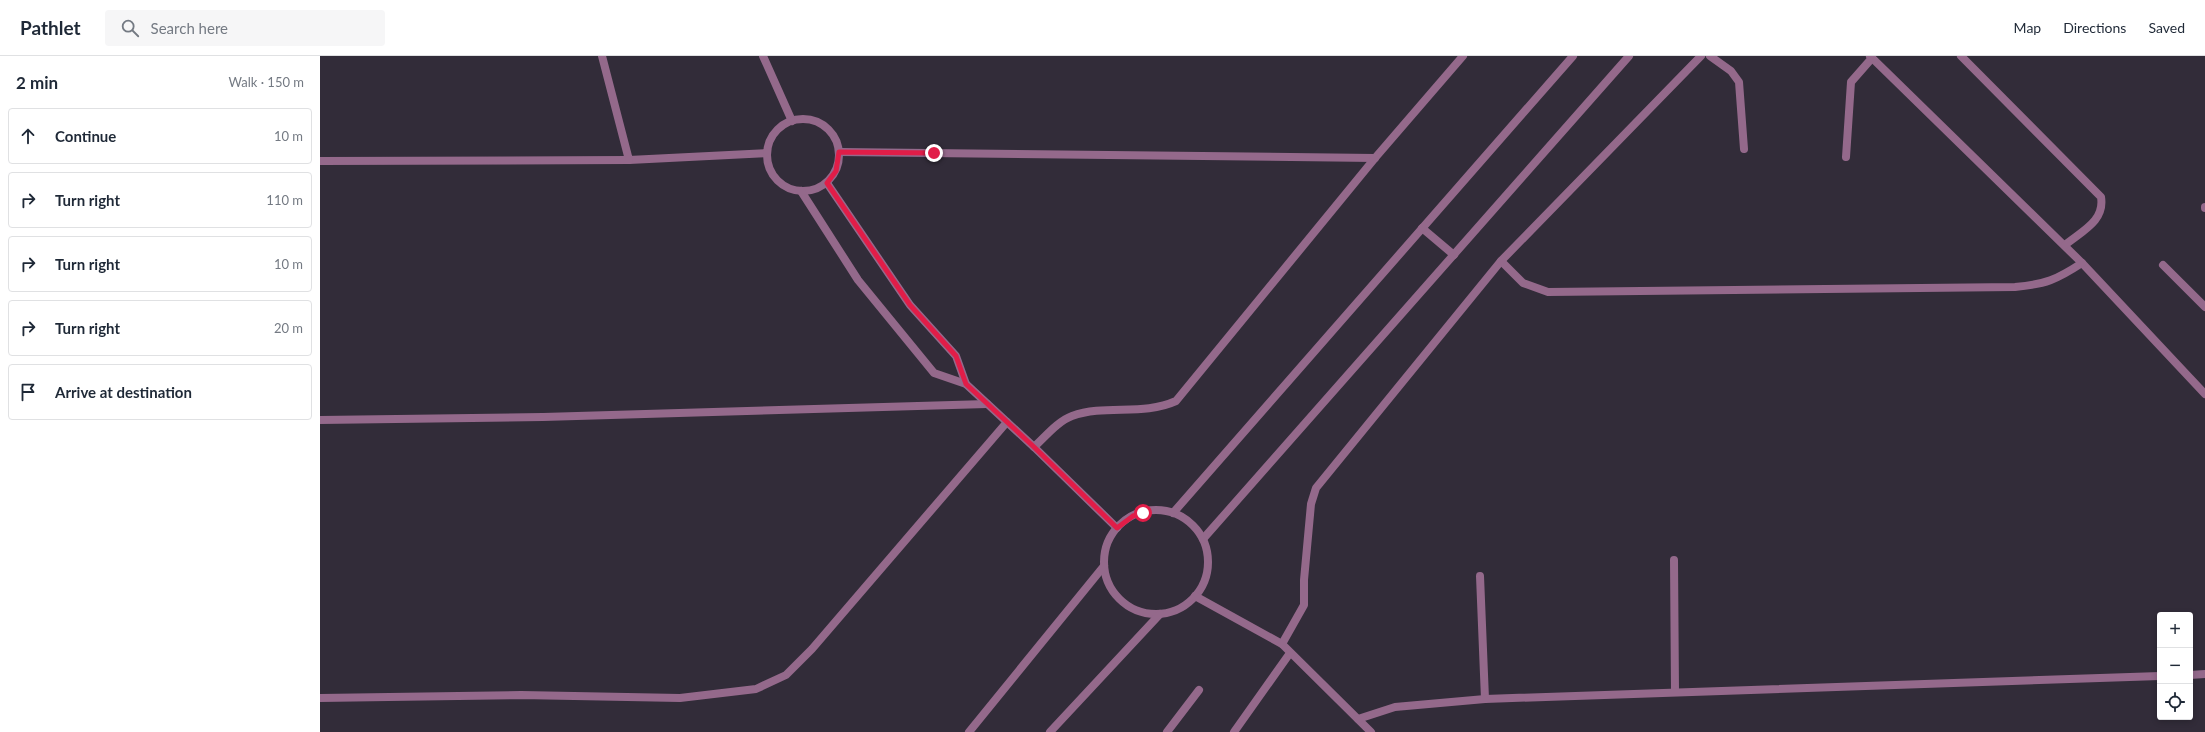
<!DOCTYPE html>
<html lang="en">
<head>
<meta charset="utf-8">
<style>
	:root { --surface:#fff; --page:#f6f6f7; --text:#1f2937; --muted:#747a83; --line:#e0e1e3 }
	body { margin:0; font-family:Lato,sans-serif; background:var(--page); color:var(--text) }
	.controls { position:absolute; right:12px; bottom:12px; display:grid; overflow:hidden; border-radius:4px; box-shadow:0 2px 6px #0003 }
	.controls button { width:36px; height:36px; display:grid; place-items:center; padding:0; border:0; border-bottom:1px solid var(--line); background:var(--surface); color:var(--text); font:20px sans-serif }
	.stop { position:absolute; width:12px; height:12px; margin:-9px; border:3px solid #e11d48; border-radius:50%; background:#fff }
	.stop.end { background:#e11d48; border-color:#fff; box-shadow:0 1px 4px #0008 }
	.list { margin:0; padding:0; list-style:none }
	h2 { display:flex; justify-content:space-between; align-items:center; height:52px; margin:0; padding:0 16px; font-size:17px }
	h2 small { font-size:13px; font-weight:400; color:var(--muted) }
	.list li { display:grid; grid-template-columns:26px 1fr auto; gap:12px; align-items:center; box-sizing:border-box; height:56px; margin:0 8px 8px; padding:0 8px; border:1px solid var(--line); border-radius:4px }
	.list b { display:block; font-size:15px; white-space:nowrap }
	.list em { font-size:13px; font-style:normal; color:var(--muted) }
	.icon { flex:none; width:22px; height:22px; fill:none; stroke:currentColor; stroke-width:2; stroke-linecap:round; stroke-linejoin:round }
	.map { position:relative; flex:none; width:1885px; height:676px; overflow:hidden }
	header { display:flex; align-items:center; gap:24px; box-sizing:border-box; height:56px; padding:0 20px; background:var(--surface); border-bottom:1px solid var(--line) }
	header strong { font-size:19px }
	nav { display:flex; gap:22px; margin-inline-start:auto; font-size:14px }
	.search { width:280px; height:36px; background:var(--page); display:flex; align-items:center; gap:10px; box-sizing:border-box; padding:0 14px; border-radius:4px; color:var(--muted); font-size:15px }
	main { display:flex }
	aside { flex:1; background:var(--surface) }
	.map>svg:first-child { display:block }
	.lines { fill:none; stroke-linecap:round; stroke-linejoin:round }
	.lane { stroke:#94698b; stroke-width:8 }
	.street { stroke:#94698b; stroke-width:8 }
	.route { stroke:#e11d48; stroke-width:5 }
</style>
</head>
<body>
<header>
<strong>Pathlet</strong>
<div class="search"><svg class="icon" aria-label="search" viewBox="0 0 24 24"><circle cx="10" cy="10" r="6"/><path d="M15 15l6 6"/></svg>Search here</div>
<nav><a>Map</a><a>Directions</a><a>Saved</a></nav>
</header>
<main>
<aside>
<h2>2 min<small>Walk · 150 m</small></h2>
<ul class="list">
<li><svg class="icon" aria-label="ahead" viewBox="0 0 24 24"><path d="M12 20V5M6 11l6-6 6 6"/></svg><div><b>Continue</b></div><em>10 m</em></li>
<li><svg class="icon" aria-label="right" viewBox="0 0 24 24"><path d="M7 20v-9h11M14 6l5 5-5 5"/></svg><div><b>Turn right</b></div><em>110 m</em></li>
<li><svg class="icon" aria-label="right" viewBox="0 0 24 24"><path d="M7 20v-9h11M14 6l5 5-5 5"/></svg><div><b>Turn right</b></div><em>10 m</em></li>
<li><svg class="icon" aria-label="right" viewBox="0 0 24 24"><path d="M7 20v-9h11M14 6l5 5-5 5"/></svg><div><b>Turn right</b></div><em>20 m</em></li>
<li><svg class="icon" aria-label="arrive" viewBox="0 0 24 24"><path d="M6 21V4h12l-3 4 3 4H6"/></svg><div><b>Arrive at destination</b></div></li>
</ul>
</aside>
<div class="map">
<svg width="1885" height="676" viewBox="0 0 1885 676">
	<rect width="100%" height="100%" fill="#322c39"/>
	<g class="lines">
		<g class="lane">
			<polyline points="1390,0 1411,15 1419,26 1424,93"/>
			<polyline points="1526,101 1531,26 1552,2"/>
			<polyline points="1354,504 1355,636"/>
			<polyline points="1160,520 1165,643"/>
			<polyline points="847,676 879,634"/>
		</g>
		<g class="street">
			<polyline points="282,0 309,104 447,97"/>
			<polyline points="443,0 472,65"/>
			<polyline points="1550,0 1762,207 1885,338"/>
			<path d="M1641 0 1781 141C1785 165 1762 175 1745 189"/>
			<circle cx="483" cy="99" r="36"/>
			<polyline points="519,96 1055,102"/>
			<polyline points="0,105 309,104"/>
			<polyline points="507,127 590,249 636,300 646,328"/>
			<polyline points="481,135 538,224 614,317 646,328 714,391 797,472"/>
			<polyline points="1885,152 1885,151"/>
			<polyline points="1102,172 1134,199"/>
			<path d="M1181 205 1203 227 1228 236 1695 231C1726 228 1736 224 1762 207"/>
			<polyline points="1843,209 1885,251"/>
			<polyline points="0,364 223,361 667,348"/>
			<path d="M714 391C725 381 738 365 752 360 786 348 823 360 856 345L1055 102 1143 0"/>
			<circle cx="836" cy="506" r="52"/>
			<polyline points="853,457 1253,0"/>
			<polyline points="883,483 1309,0"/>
			<polyline points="875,540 962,588 1051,676"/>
			<polyline points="962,588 984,549 984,524 991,448 996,432 1181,205 1381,0"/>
			<polyline points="1870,619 1885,618"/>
			<polyline points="0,642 201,639 360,642 436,633 466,619 492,593 687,366"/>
			<polyline points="1038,663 1075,651 1165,643 1840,620"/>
			<polyline points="649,676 784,510"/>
			<polyline points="730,676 840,558"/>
			<polyline points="914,676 970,597"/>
		</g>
	</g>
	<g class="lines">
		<polyline class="route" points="614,97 519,96 516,115 507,127 590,249 636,300 646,328 714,391 797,472 813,460 823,457"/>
	</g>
</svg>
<div class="controls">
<button>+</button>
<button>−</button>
<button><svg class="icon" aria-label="locate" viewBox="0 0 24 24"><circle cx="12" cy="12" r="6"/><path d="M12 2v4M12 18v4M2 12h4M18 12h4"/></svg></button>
</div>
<div class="stop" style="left:823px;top:457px"></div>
<div class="stop end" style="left:614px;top:97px"></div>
</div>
</main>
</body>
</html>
